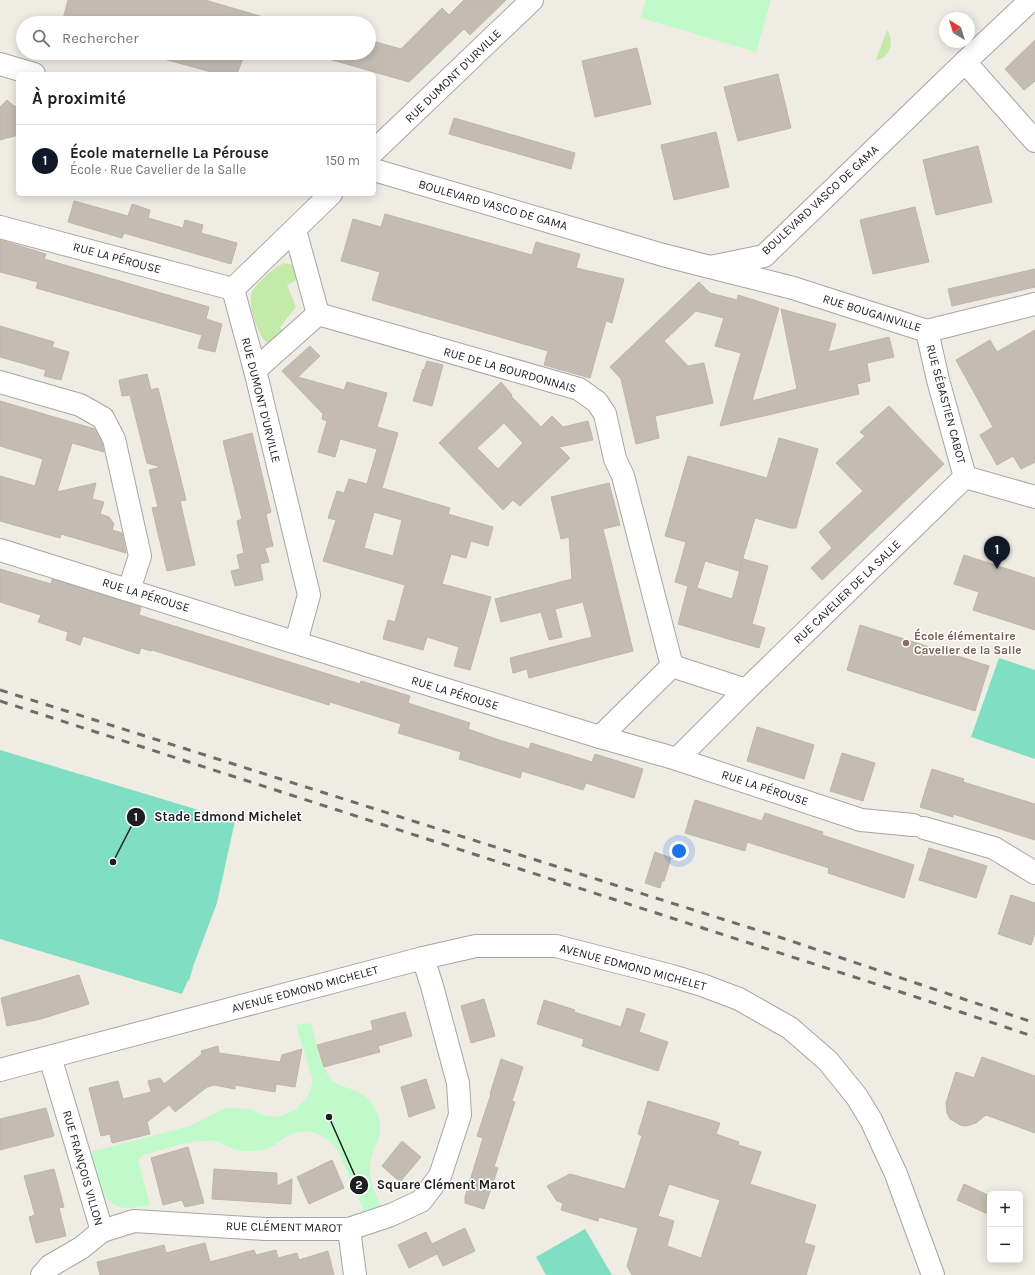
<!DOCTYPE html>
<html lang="fr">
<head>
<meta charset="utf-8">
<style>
	:root { --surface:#fff; --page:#f6f6f6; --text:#202124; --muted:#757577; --line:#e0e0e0; --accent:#111827 }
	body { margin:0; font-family:Karla,sans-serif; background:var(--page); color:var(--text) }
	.controls { position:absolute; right:12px; bottom:12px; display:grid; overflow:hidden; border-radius:6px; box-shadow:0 2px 10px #0003 }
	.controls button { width:36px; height:36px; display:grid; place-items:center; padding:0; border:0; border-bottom:1px solid var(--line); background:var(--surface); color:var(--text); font:20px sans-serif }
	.compass { position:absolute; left:939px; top:12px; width:36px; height:36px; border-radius:50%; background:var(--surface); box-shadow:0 2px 10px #0003; rotate:322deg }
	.you { position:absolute; left:679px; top:851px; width:14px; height:14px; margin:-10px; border:3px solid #fff; border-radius:50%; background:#1a73e8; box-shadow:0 0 0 6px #1a73e833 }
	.badge { display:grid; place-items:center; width:26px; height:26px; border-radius:50%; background:var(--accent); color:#fff; font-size:13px; font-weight:700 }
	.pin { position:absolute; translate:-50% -33px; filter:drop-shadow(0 1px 2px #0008) }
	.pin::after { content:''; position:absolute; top:21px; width:14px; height:12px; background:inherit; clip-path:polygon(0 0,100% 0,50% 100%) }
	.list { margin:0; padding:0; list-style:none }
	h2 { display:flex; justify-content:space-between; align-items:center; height:52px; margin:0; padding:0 16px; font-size:17px }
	h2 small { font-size:13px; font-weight:400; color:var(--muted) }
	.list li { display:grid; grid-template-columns:26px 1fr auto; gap:12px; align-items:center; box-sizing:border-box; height:72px; padding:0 16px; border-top:1px solid var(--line) }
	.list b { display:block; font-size:15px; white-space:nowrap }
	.list p { margin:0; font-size:13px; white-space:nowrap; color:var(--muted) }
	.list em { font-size:13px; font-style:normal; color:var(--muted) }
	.icon { flex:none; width:22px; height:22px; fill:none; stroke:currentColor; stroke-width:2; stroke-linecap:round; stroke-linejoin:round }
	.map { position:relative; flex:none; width:1035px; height:1275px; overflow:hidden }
	.search { position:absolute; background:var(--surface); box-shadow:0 2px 10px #0003; left:16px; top:16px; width:360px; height:44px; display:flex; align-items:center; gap:10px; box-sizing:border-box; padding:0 14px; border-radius:22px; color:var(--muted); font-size:15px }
	.panel { position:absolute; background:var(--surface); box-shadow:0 2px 10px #0003; left:16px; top:72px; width:360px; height:124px; border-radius:6px }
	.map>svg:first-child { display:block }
	.grass { fill:#c3eaa9 }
	.park { fill:#c0faca }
	.pitch { fill:#80dfc3 }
	.building { fill:#c4bcb3; stroke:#c1b4a6; fill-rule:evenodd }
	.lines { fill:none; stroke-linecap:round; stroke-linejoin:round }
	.minor-casing { stroke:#a5a5a5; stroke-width:24 }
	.minor { stroke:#fff; stroke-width:22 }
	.rail { stroke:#6c6c6c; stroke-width:3; stroke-dasharray:8 8; stroke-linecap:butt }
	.education-dot { fill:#8d6e63; stroke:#fff; stroke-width:1.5 }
	.labels { text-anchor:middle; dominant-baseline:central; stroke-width:3; stroke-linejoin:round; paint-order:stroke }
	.street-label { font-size:12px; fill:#1e1e1e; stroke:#fff }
	.education-label { font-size:12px; font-weight:bold; fill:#785e54; stroke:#fff; text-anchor:start }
	.leader { fill:none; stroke:#1e1e1e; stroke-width:1.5 }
	.callout-dot { fill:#1e1e1e; stroke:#fff; stroke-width:1.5 }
	.mark-label { font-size:12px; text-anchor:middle; font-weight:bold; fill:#fff }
	.callout-label { font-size:13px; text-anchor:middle; font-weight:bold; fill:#1e1e1e; stroke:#fff; stroke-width:3; stroke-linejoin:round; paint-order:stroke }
</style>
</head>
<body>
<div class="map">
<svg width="1035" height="1275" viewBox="0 0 1035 1275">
	<rect width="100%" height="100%" fill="#efece4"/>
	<g class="grass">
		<path d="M887 30C895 42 890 58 876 60Z"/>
		<path d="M284 263 293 265 301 278 287 285 296 307 280 327 285 337 274 347C271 345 267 343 264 340 257 330 247 304 252 292 257 282 274 268 284 263Z"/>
	</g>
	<g class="park">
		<polygon points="646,0 771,0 756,52 641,18"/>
		<path d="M311 1023C316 1040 320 1067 332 1080 336 1084 342 1086 348 1088 361 1092 372 1099 377 1113 387 1139 370 1146 370 1168 369 1182 376 1194 381 1206L364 1211 338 1151C327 1134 307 1125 288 1136 276 1142 273 1150 256 1151 248 1152 236 1151 229 1147 225 1145 220 1142 215 1141 191 1139 166 1149 144 1155L138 1160 150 1205C143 1206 135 1208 128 1208 99 1208 96 1173 90 1152L190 1126 217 1112 227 1108 250 1109 264 1115 279 1117 295 1110 308 1096 313 1081 296 1025Z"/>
	</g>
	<g class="pitch">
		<polygon points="999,658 1035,670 1035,759 971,737"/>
		<polygon points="0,750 235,821 217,903 194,964 189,981 188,980 182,994 0,939"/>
		<polygon points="585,1229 612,1275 546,1275 536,1257"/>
	</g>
	<g class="building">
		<polygon points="68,0 205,0 270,19 269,23 77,23 63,19"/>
		<polygon points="464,0 506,0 470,35 464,29 409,82 322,57 323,53 369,53 369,40 401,49 442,8 449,15"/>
		<polygon points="1035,40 1035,81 1024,90 1005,69"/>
		<polygon points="637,48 651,104 595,117 582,61"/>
		<polygon points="160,53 245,53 237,74 219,74 160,58"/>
		<polygon points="778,74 791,128 738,141 724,87"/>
		<polygon points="7,100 14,106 18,107 18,135 0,140 0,107"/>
		<polygon points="454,118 575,153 571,169 449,134"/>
		<polygon points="716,132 729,187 674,200 661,145"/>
		<polygon points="978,146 992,202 936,215 923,160"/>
		<polygon points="74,201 128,216 132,204 150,210 148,218 183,228 185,220 203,225 201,233 237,243 231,264 124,233 122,238 68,222"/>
		<polygon points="915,207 929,262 873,274 860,220"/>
		<polygon points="385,214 532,255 536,242 580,254 576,268 624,279 612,323 606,321 590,378 544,365 548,351 372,300 380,272 341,261 353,219 381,227"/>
		<polygon points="0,240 46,254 44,259 209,307 206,319 222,324 215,352 198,348 202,335 36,288 38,282 0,272"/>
		<polygon points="1035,269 1035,287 952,306 948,289"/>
		<polygon points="699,282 710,293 737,300 738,295 779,308 752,401 797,389 781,309 836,324 828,352 889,337 894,357 867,363 870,381 857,384 859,394 720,426 741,353 715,346 724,318 696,311 664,341 688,366 704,363 713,403 655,416 659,438 636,444 621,379 610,367"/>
		<polygon points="0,326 54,342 52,347 69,352 61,380 44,376 46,370 0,357"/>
		<polygon points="1035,330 1035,462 1021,469 1013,456 997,465 980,435 993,427 956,360 990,340 997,352"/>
		<path d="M310 346 320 356 298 377 344 390 347 382 387 393 377 427 398 433 382 488 450 508 448 514 493 527 488 546 471 541 466 558 451 554 442 584 491 597 470 670 454 666 459 647 427 637 423 650 383 639 388 620 395 622 405 585 323 561 336 520 328 518 337 491 344 493 349 479 367 484 377 449 340 439 335 457 318 452 327 421 322 419 323 414 282 371ZM374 512 402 520 393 556 364 548Z"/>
		<polygon points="427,361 443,365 432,406 413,401 423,369 424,370"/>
		<polygon points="147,374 151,390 158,388 186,500 180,501 195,565 167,571 152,508 158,507 149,470 161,467 147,463 130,395 122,396 119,380"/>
		<path d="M501 382 512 395 511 396 541 427 552 416 563 427 588 421 593 440 559 447 570 458 520 506 513 500 503 510 439 443ZM504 423 523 443 498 469 477 448Z"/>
		<polygon points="0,401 95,429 102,443 104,452 72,443 57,492 96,483 92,499 104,502 100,514 109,517 114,524 112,530 122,533 126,553 61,534 60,538 0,521 0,476 35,486 43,459 0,446"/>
		<polygon points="889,406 944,464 822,580 811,568 832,548 819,532 863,491 836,463 865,436 860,432"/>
		<polygon points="252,433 271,512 266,514 273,546 265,548 269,562 260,564 263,580 235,586 231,571 240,569 237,555 244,553 237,521 242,519 223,441"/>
		<polygon points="779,438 818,449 796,528 790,528 755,518 739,571 705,561 697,588 732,599 743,559 768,566 752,624 765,628 759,648 678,624 688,586 675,582 686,542 665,536 688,456 767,478"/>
		<polygon points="609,483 620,525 603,529 633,651 529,678 527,669 513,673 510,658 592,637 583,602 555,609 562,637 549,640 541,612 501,622 495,599 572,579 569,537 561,539 551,497"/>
		<polygon points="964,555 1035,578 1035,630 973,610 979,592 954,584"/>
		<polygon points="0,569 51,584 52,579 141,607 139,615 360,684 361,681 410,696 408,703 470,723 468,729 499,740 529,749 531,743 592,762 595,754 643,769 634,798 586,783 583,790 522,771 520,778 459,759 461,752 398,733 401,724 330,702 329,705 152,650 151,651 141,648 139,654 83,636 80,645 66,640 68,632 38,622 41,615 0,602"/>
		<polygon points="860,625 989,666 975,711 847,670"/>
		<polygon points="757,727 814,745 804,779 747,761"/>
		<polygon points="842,753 875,763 863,801 830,791"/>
		<polygon points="932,769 964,779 963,782 1035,804 1035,840 953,814 953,817 920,807"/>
		<polygon points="695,800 762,821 765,813 823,832 822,835 914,865 904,898 828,873 829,868 747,842 745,851 685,833"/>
		<polygon points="929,848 987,866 976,898 919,880"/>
		<polygon points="655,852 671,858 664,881 662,881 660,888 645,883"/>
		<polygon points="1011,895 1035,903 1035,933 1031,945 998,934"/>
		<polygon points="79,975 89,1004 41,1019 7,1026 1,998"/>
		<polygon points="484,999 495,1036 471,1043 461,1006"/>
		<polygon points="544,1000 575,1010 574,1012 621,1027 627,1008 645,1014 639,1032 668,1042 658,1071 582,1046 584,1039 537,1024"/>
		<polygon points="405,1012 412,1036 378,1046 380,1052 324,1067 317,1045 373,1030 371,1021"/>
		<polygon points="218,1046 219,1053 280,1062 282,1055 302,1049 295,1087 276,1084 275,1092 235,1085 235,1089 214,1085 207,1087 175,1112 169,1105 147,1122 150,1134 112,1143 110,1134 101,1136 89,1088 118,1081 123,1099 151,1092 148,1081 160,1078 164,1084 202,1054 201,1051"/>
		<polygon points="982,1057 1035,1076 1035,1133 986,1115 976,1123 966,1126 960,1125 950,1119 947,1113 946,1103 956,1072 974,1078"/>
		<polygon points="501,1059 523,1067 512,1101 515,1102 494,1167 498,1168 484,1209 465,1203 465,1197 483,1138 477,1136 491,1094 490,1094"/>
		<polygon points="426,1079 435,1108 409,1117 401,1087"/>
		<path d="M648 1101 720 1123 716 1134 739 1142 738 1145 761 1152 750 1184 816 1205 804 1243 815 1246 806 1275H632L627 1266 638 1228 599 1217 598 1221 561 1210 563 1203 557 1201 547 1186 570 1174 625 1189 642 1136 638 1134ZM669 1184 720 1200 701 1258 667 1246 674 1221 658 1216Z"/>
		<polygon points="46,1108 54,1136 0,1150 0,1119"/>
		<polygon points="402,1141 421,1157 400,1182 382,1166"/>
		<polygon points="188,1147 204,1203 185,1207 182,1200 163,1205 151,1158"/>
		<polygon points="332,1160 344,1188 309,1204 297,1177"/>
		<polygon points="54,1169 64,1207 59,1208 66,1236 36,1243 29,1217 35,1215 24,1176"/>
		<polygon points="214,1169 277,1173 277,1186 292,1179 291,1204 212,1199"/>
		<polygon points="964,1184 990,1196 990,1215 957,1200"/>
		<polygon points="465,1228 475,1251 443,1266 434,1247 437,1254 409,1268 398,1245 426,1232 432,1244"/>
		<polygon points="205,1243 210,1262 254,1250 256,1255 276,1250 278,1258 297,1253 299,1260 328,1251 334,1275 100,1275 97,1262 164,1245 166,1253"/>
	</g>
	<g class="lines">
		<g class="minor-casing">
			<g id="minor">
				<polyline points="965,62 1035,141"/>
				<polyline points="0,64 34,74"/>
				<polyline points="374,151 532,0"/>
				<polyline points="374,170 663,255 710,267 764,256 965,62 1031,0"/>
				<polyline points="0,227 233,289"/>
				<polyline points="295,230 318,314 579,389 597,402 605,414 615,459 623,476 672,666 746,690"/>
				<polyline points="714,268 793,288 927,331 1035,304"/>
				<polyline points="927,331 938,380 965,477"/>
				<polyline points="255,370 318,314"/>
				<polyline points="0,382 80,405 103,418 114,439 140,556 129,590"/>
				<polyline points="0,550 421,682 600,737 677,759 861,820 913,825"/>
				<polyline points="296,642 309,595 255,370 233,289 331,194"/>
				<polyline points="600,737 672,666"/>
				<polyline points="677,759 746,690 965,477 1035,497"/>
				<polyline points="924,828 994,848 1035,873"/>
				<polyline points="0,1070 423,958 476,946 556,946 672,976 702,985 739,999 790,1028 828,1061 857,1097 871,1120 896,1174 933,1275"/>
				<polyline points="349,1229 355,1275"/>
				<polyline points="102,1231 134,1221 265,1229 349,1229 391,1215 421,1201 440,1176 460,1115 458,1083 432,986 423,958"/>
				<polyline points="42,1275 50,1266 81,1248 102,1231 50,1057"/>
			</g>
		</g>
		<use href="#minor" class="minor"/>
		<g class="rail">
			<polyline points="0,690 782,938 1035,1023"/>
			<polyline points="0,701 913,996 1035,1037"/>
		</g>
	</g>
	<circle class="education-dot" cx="906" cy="643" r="4"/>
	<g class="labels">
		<g class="street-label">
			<text transform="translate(453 76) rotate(-44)">RUE DUMONT D'URVILLE</text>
			<text transform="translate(820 200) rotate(-43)">BOULEVARD VASCO DE GAMA</text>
			<text transform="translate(493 205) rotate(16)">BOULEVARD VASCO DE GAMA</text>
			<text transform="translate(117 258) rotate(15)">RUE LA PÉROUSE</text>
			<text transform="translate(872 313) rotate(17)">RUE BOUGAINVILLE</text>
			<text transform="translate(510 370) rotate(16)">RUE DE LA BOURDONNAIS</text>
			<text transform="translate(261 400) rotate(76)">RUE DUMONT D'URVILLE</text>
			<text transform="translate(946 404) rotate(75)">RUE SÉBASTIEN CABOT</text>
			<text transform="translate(847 592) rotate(-44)">RUE CAVELIER DE LA SALLE</text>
			<text transform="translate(146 595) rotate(17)">RUE LA PÉROUSE</text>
			<text transform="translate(455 693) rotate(17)">RUE LA PÉROUSE</text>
			<text transform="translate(765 788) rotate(18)">RUE LA PÉROUSE</text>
			<text transform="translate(633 967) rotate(15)">AVENUE EDMOND MICHELET</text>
			<text transform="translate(305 989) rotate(-15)">AVENUE EDMOND MICHELET</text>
			<text transform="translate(83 1168) rotate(74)">RUE FRANÇOIS VILLON</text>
			<text transform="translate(284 1227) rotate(1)">RUE CLÉMENT MAROT</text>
		</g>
		<g class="education-label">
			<text x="914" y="636">École élémentaire<tspan x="914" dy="14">Cavelier de la Salle</tspan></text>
		</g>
	</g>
	<path class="leader" d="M113 862L136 817M329 1117L359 1185"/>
	<g class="callout-dot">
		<circle cx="113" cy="862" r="4"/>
		<circle cx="329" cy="1117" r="4"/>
		<circle cx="136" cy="817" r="10"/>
		<circle cx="359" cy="1185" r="10"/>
	</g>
	<g class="mark-label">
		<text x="136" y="821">1</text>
		<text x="359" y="1189">2</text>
	</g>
	<g class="callout-label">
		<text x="228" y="821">Stade Edmond Michelet</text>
		<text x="446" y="1189">Square Clément Marot</text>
	</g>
</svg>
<div class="controls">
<button>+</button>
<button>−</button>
</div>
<svg class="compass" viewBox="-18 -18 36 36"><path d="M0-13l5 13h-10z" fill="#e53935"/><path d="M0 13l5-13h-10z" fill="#757577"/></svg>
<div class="you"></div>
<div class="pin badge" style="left:997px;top:569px">1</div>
<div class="search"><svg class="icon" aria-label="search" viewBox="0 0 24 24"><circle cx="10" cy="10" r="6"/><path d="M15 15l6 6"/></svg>Rechercher</div>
<section class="panel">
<h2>À proximité<small></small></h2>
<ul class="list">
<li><span class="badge">1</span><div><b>École maternelle La Pérouse</b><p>École · Rue Cavelier de la Salle</p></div><em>150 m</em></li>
</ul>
</section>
</div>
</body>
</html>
